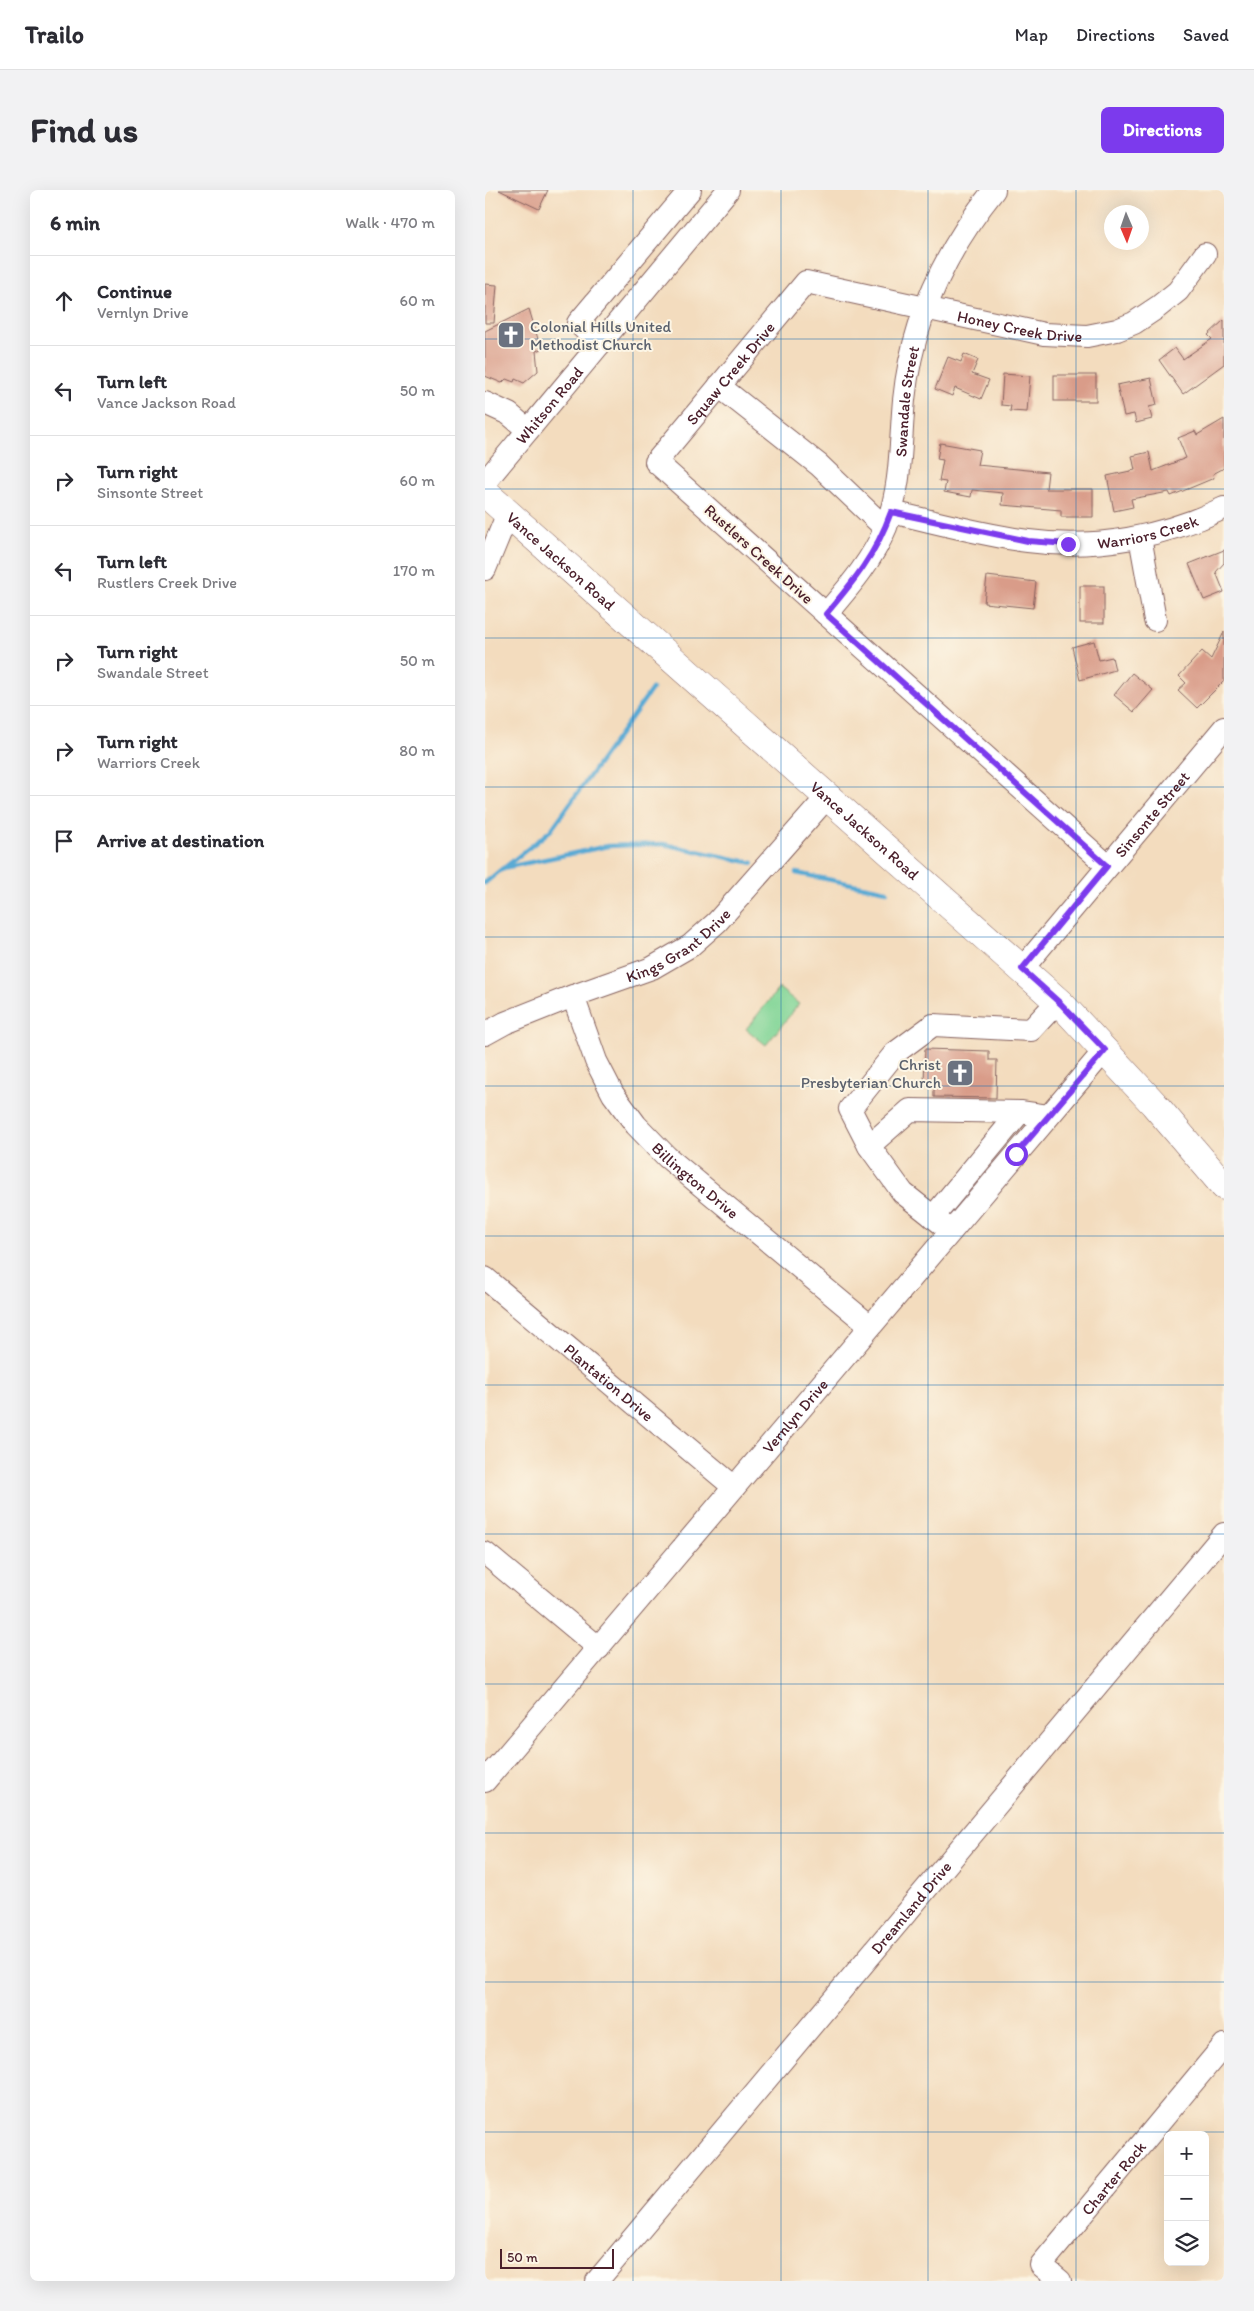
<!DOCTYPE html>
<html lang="en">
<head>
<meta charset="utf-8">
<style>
	:root { --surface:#fff; --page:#f2f2f3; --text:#2b2b33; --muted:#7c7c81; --line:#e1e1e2; --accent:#7c3aed }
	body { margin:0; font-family:Itim,sans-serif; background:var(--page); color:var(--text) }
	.controls { position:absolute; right:15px; bottom:15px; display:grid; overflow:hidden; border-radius:8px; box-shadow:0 5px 20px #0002 }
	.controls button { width:45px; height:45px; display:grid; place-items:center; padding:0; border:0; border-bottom:1px solid var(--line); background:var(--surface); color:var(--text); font:25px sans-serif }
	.compass { position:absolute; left:619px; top:15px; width:45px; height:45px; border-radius:50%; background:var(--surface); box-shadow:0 5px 20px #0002; rotate:178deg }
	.scale { position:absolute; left:15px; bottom:12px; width:114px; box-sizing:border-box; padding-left:5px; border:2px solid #4a1f2b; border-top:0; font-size:14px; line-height:18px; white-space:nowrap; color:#4a1f2b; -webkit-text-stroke:4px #fcf5e5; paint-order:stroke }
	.stop { position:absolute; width:15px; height:15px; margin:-11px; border:4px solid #7c3aed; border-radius:50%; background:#fff }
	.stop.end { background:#7c3aed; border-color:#fff; box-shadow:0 1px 5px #0008 }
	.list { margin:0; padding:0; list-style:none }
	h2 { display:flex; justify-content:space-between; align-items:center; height:65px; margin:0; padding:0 20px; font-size:21px }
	h2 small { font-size:16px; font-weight:400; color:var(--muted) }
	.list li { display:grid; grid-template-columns:32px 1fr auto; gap:15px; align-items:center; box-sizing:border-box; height:90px; padding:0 20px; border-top:1px solid var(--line) }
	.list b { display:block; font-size:19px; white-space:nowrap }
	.list p { margin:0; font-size:16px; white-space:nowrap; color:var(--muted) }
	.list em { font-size:16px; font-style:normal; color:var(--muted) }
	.icon { flex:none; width:28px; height:28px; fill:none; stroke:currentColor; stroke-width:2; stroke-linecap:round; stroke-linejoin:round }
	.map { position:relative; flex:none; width:739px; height:2091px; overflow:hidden; border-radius:8px }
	header { display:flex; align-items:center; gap:30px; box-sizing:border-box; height:70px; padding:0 25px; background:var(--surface); border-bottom:1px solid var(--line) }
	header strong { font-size:24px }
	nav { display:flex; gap:28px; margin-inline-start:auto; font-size:18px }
	.intro { display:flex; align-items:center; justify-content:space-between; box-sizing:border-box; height:120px; padding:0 30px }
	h1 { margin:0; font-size:35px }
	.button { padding:12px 22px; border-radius:8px; background:var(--accent); color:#fff; font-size:18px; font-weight:700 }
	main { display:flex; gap:30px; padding:0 30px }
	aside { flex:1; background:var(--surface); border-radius:8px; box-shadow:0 5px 20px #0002 }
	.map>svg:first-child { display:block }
	.green { fill:#82d597; stroke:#667a61 }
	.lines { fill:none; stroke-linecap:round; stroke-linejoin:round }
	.stream { stroke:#5aaad4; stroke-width:4.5 }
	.building { fill:#d99c89 }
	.minor-casing { stroke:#85615e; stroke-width:24 }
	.major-casing { stroke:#85615e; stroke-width:29 }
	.minor { stroke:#fff; stroke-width:22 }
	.major { stroke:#fff; stroke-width:28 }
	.route { stroke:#7c3aed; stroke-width:6 }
	.grid { fill:none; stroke:#1f6fb2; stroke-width:1; stroke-opacity:0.55 }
	.labels { text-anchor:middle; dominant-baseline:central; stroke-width:4; stroke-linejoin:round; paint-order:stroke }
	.street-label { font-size:16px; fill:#4a1f2b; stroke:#fcf5e5 }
	.worship-label { font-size:16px; fill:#5b616d; stroke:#fcf5e5; text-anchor:start }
</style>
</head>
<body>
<header>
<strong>Trailo</strong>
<nav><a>Map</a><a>Directions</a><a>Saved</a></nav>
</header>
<div class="intro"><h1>Find us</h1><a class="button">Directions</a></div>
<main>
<aside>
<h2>6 min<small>Walk · 470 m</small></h2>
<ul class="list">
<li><svg class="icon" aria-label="ahead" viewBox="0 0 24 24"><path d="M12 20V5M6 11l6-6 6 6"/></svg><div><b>Continue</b><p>Vernlyn Drive</p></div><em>60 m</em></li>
<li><svg class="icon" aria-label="left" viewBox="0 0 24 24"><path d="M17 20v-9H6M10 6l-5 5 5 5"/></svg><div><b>Turn left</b><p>Vance Jackson Road</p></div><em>50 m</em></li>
<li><svg class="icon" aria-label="right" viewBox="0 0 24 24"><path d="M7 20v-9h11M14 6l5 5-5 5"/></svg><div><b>Turn right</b><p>Sinsonte Street</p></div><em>60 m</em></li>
<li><svg class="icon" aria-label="left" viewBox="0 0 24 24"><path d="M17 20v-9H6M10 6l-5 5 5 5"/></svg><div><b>Turn left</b><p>Rustlers Creek Drive</p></div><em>170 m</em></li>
<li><svg class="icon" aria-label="right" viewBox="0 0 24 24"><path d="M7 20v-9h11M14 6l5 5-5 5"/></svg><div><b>Turn right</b><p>Swandale Street</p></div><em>50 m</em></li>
<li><svg class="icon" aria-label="right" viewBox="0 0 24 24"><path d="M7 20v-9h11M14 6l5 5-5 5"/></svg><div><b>Turn right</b><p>Warriors Creek</p></div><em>80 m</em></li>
<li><svg class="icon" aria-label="arrive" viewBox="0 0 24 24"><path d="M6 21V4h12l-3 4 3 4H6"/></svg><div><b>Arrive at destination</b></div></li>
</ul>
</aside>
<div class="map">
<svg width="739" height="2091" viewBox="0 0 739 2091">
	<rect width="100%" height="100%" fill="#fcf5e5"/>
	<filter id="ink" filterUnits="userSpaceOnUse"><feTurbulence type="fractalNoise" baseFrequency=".02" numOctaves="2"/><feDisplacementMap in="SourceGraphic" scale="10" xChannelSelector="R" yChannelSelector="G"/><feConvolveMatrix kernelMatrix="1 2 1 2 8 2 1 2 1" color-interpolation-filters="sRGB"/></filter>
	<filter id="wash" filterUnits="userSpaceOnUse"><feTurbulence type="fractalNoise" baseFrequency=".0096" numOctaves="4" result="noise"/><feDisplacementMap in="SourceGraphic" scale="20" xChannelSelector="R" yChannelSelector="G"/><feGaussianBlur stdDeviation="1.12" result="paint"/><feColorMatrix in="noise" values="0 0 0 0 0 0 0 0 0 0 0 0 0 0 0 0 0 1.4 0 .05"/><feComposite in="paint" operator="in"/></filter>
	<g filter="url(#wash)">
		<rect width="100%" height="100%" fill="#f3dcbe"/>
		<polygon class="green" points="294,798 314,814 281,855 261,839"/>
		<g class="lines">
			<g class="stream">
				<polyline points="19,678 66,640 167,499"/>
				<polyline points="311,683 402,701"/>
				<polyline points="0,693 18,678 123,656 178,654 268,673"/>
			</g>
		</g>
		<g id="blocks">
			<g class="building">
				<polygon points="14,0 63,0 54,19"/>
				<polygon points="0,94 12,95 9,133 0,133"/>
				<polygon points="44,119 56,159 51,161 53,181 39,193 30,189 29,192 21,189 17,193 0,186 0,141"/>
				<polygon points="739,130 739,174 698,204 674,170 690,158 698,169 727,149 723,145"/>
				<polygon points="479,164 493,170 487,184 504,190 496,209 470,198 467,206 450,199 463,167 476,172"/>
				<polygon points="518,184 545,186 542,222 525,221 526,216 516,215"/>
				<rect x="569" y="185" width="42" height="26"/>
				<polygon points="666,188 672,215 664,217 667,229 651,233 649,224 639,226 632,195"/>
				<polygon points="739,229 739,278 728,284 729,288 686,306 684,302 646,309 648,317 629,321 622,286 650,280 647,266 664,262 668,281 701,268 693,248 710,241 712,245"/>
				<polygon points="455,253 495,260 492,275 563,282 561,299 608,299 608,327 576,327 576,320 517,315 518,303 487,300 486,307 459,302 461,292 454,291 458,270 452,269"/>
				<polygon points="739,360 739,373 731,382 739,402 719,410 704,374"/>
				<polygon points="502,386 551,392 548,418 499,413"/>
				<rect x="595" y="396" width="24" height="37"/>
				<polygon points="739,442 739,491 712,518 693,500 701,493 694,486 717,461 726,469"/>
				<polygon points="609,451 614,470 627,467 630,480 595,490 587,457"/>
				<polygon points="647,483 668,500 649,522 629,505"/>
				<polygon points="440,859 504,861 504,870 512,870 511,908 449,907 449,895 439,895"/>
			</g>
		</g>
	</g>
	<g filter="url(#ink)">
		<use href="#blocks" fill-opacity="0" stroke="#85615e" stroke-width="1"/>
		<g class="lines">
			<g class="minor-casing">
				<g id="minor">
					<polyline points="115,154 93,133 205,0"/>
					<polyline points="234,196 334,275 400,338"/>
					<polyline points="0,213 24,224 43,240"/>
					<path id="s1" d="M0 292 243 0"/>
					<path id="s2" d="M406 322C451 332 497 345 543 351 610 360 678 347 739 318"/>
					<polyline points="655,347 670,430"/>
					<polyline points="0,379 23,323"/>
					<path id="s3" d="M341 424C364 397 387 371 401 337 417 296 415 253 419 210 427 131 460 61 509 0"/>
					<path id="s4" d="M623 676 171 272 321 92 559 144 602 146 632 140 649 133 673 117 693 101 720 64"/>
					<path id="s5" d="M537 779 739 538"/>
					<path id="s6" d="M88 806 111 871 128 904 151 935 182 967 385 1136"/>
					<path id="s7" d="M0 844 20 833 88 806 167 778 205 756 232 732 343 606"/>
					<polyline points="384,956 425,920 535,922 563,926"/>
					<polyline points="448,1027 535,922"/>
					<polyline points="466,1041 418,1003 384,956 365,919 410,863 448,835 546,840 573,811"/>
					<path id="s8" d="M0 1088 249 1297"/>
					<polyline points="0,1363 114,1458"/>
					<path id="s9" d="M0 1591 620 860"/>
					<path id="s10" d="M112 2091 739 1344"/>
					<path id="s11" d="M575 2091 556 2075 739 1855"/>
				</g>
			</g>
			<g class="major-casing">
				<g id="major">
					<path id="s12" d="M0 303 576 814 669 914 739 996"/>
				</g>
			</g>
			<use href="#minor" class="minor"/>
			<use href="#major" class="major"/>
		</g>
	</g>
	<g class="lines" filter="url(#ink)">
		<path class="route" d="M531 964 620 860 576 814 537 779 622 676 341 424C369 391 391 364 406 322L543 351 583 354"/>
	</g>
	<path class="grid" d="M148 0V2091M296 0V2091M443 0V2091M591 0V2091M0 149H739M0 299H739M0 448H739M0 597H739M0 747H739M0 896H739M0 1046H739M0 1195H739M0 1344H739M0 1494H739M0 1643H739M0 1792H739M0 1942H739"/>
	<defs>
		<g id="church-square" transform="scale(1.4375)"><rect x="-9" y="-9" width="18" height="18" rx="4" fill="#6b7280" stroke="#fcf5e5"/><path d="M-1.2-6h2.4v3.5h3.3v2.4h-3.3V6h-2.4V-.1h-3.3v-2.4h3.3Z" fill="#fff"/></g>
	</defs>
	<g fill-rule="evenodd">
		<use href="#church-square" x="26" y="145"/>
		<use href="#church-square" x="475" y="883"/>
	</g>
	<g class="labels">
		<g class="street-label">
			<text stroke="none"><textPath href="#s4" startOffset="1059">Honey Creek Drive</textPath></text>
			<text stroke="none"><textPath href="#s4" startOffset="722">Squaw Creek Drive</textPath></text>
			<text stroke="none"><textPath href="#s3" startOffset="234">Swandale Street</textPath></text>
			<text stroke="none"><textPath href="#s1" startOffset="100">Whitson Road</textPath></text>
			<text stroke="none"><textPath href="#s2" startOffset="261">Warriors Creek</textPath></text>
			<text transform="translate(274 364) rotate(42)">Rustlers Creek Drive</text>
			<text stroke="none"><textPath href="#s12" startOffset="102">Vance Jackson Road</textPath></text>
			<text stroke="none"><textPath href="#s5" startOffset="202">Sinsonte Street</textPath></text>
			<text stroke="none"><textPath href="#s12" startOffset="508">Vance Jackson Road</textPath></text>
			<text stroke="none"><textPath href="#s7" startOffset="214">Kings Grant Drive</textPath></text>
			<text stroke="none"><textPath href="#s6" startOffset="226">Billington Drive</textPath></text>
			<text stroke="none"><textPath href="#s8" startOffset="162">Plantation Drive</textPath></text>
			<text stroke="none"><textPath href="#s9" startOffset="479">Vernlyn Drive</textPath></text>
			<text stroke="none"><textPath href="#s10" startOffset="488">Dreamland Drive</textPath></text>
			<text stroke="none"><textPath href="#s11" startOffset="138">Charter Rock</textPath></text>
		</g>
		<g class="worship-label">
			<text x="45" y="136">Colonial Hills United<tspan x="45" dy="18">Methodist Church</tspan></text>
			<text x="456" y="874" text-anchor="end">Christ<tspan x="456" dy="18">Presbyterian Church</tspan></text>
		</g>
	</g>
</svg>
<div class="controls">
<button>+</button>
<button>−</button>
<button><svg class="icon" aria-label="layers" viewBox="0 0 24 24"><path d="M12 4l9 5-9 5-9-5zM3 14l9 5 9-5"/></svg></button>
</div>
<svg class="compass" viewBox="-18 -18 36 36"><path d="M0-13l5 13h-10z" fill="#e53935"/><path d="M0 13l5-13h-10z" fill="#7c7c81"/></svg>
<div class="scale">50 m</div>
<div class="stop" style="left:531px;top:964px"></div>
<div class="stop end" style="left:583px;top:354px"></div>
</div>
</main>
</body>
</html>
